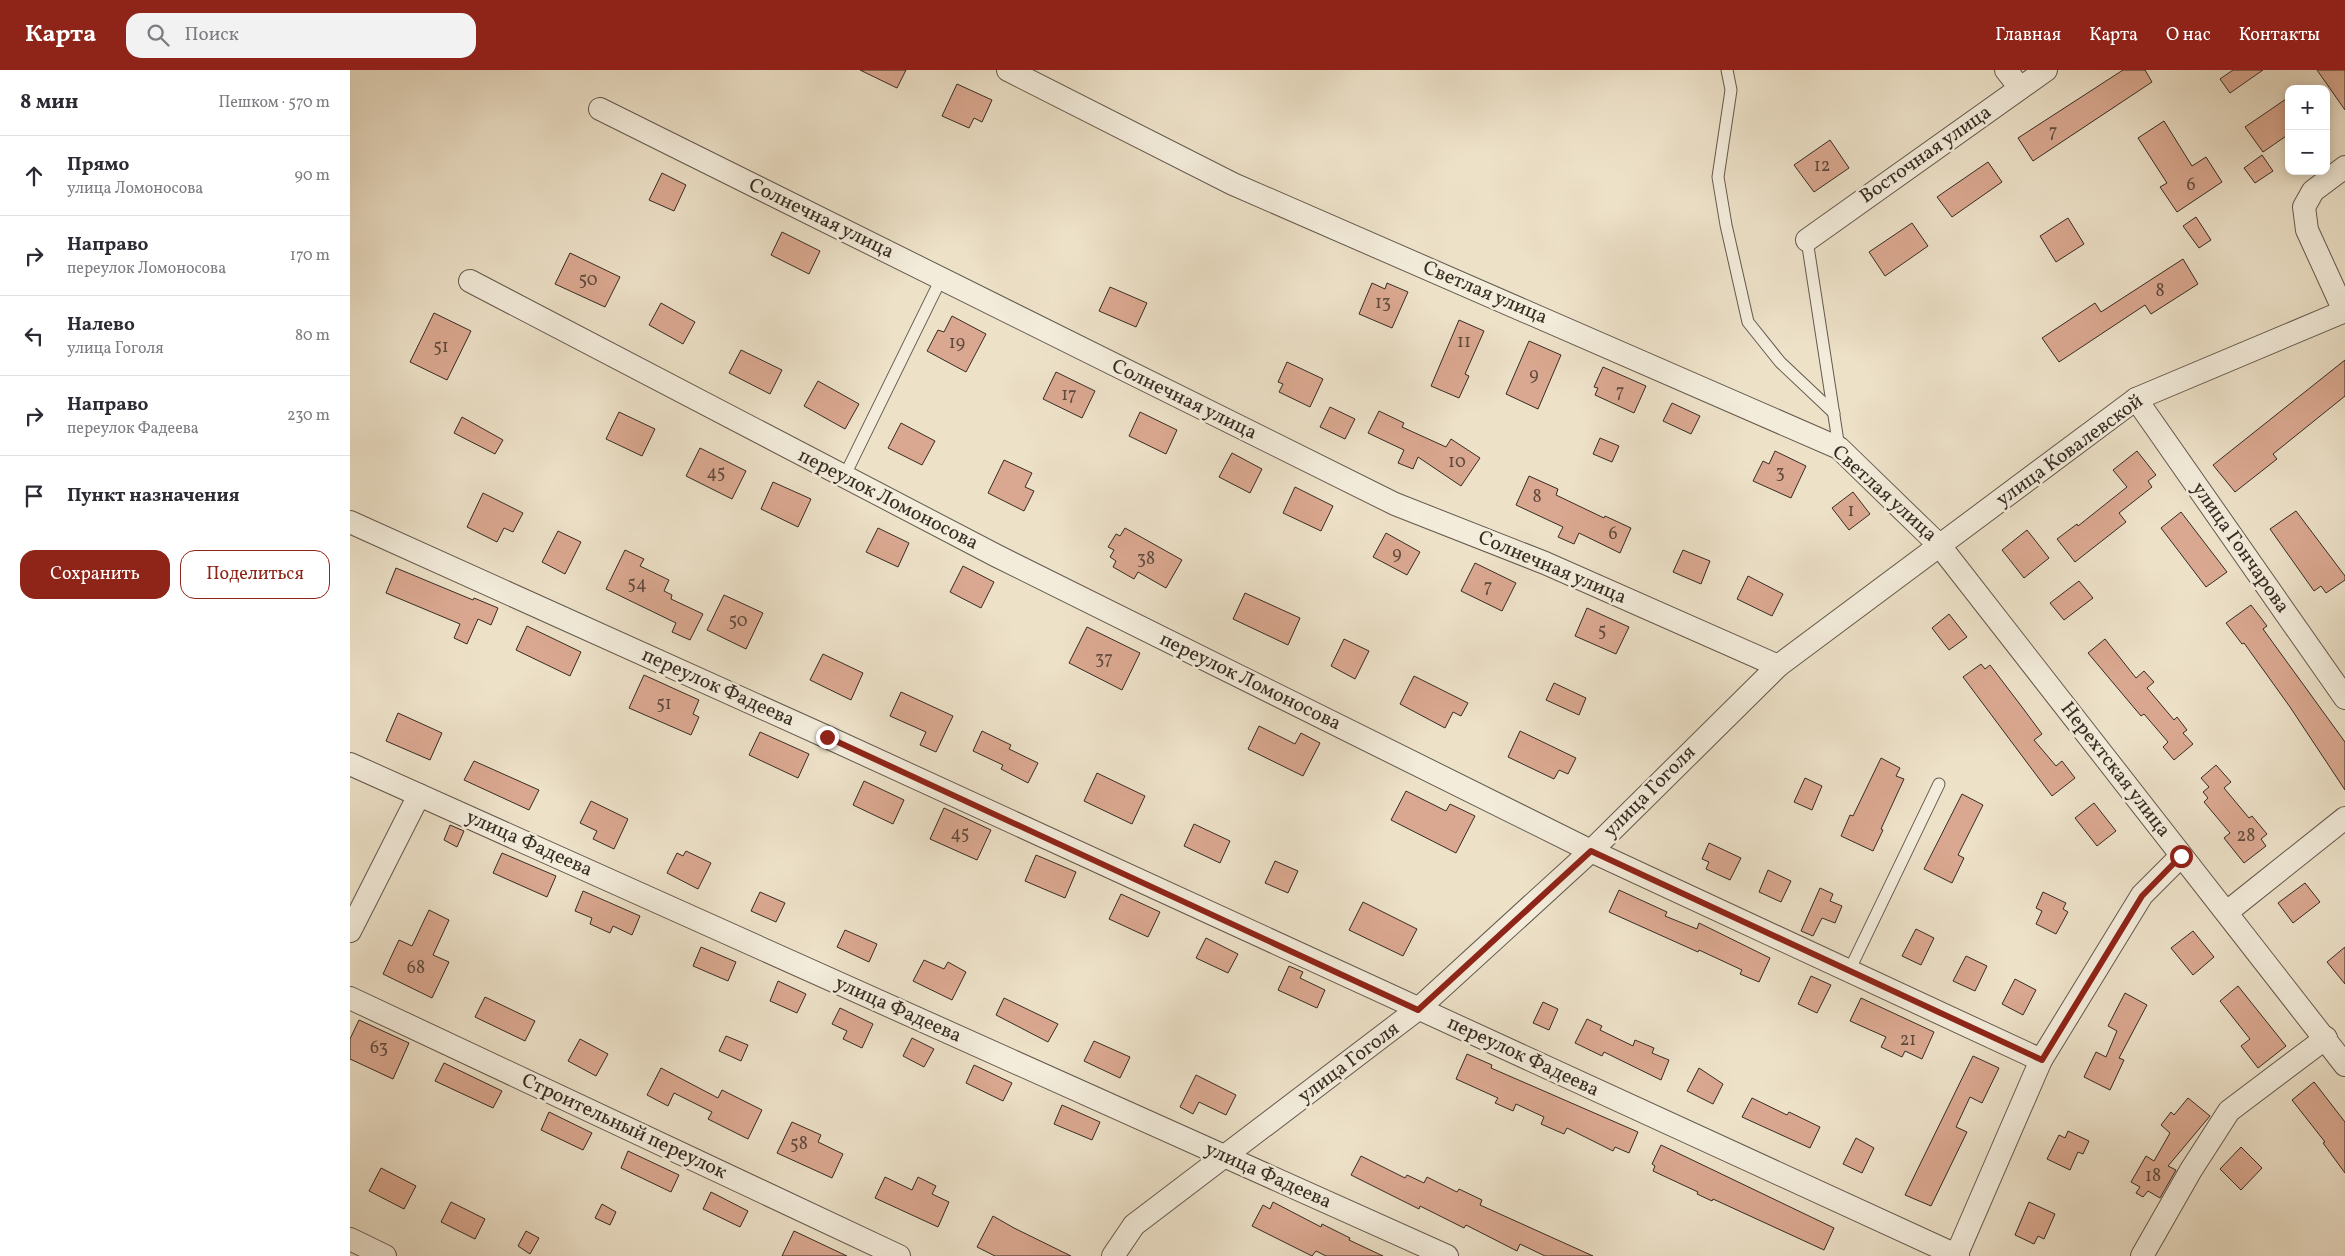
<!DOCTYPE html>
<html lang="ru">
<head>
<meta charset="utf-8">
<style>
	:root { --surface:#fff; --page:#f2f2f3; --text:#2b2b33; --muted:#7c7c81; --line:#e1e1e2; --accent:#8f2418 }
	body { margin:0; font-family:Vollkorn,serif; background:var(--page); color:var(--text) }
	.controls { position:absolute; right:15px; top:15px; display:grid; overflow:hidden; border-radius:10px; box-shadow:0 2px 12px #0003 }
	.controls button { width:45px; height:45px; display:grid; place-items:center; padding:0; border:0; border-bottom:1px solid var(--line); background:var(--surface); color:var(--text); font:25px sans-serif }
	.stop { position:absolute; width:15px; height:15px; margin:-11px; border:4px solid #8f2418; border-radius:50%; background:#fff }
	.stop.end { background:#8f2418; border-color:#fff; box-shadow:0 1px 5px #0008 }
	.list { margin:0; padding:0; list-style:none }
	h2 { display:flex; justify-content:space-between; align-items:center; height:65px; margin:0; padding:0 20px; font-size:21px }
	h2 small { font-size:16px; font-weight:400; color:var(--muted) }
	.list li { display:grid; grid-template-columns:32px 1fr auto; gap:15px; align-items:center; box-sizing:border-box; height:80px; padding:0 20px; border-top:1px solid var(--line) }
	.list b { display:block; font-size:19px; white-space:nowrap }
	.list p { margin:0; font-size:16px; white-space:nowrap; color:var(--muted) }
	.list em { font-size:16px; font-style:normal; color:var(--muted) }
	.actions { display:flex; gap:10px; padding:15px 20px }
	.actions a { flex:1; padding:11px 0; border:1px solid var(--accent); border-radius:15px; text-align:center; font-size:18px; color:var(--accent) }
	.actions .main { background:var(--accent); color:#fff }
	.icon { flex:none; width:28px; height:28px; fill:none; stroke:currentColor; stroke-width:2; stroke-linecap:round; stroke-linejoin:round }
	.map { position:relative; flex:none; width:1995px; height:1186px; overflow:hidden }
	header { display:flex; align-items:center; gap:30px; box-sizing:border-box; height:70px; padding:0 25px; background:var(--accent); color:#fff }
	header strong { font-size:24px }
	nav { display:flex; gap:28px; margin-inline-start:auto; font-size:18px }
	.search { width:350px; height:45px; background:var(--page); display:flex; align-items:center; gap:12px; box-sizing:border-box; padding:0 18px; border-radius:15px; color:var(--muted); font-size:19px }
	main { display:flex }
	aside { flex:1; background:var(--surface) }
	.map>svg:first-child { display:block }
	.building { fill:#daa890; stroke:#372c23 }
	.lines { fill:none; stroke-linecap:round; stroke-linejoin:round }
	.service-casing { stroke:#64594c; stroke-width:13 }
	.minor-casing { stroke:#64594c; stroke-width:24 }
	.service { stroke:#f3ecdb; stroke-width:11 }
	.minor { stroke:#f3ecdb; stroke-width:22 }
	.route { stroke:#8f2418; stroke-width:6 }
	.labels { text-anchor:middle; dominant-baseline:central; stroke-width:5; stroke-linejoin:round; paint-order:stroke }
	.number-label { font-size:18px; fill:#604b3e }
	.street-label { font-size:20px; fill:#372c23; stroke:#f3ecdb }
</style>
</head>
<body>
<header>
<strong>Карта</strong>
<div class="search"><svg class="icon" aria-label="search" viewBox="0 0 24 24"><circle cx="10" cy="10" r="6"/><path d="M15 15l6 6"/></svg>Поиск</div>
<nav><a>Главная</a><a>Карта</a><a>О нас</a><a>Контакты</a></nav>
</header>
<main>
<aside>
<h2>8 мин<small>Пешком · 570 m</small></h2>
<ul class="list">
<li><svg class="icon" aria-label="ahead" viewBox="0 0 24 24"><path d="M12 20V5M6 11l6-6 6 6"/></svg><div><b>Прямо</b><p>улица Ломоносова</p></div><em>90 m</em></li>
<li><svg class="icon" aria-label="right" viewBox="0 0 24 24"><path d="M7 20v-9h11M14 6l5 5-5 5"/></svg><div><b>Направо</b><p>переулок Ломоносова</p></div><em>170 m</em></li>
<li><svg class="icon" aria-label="left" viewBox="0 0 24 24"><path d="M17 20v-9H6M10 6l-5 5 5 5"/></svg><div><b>Налево</b><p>улица Гоголя</p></div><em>80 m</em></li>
<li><svg class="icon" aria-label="right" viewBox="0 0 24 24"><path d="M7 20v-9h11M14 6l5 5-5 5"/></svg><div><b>Направо</b><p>переулок Фадеева</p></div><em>230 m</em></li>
<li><svg class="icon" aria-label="arrive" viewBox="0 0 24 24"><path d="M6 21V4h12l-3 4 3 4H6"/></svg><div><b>Пункт назначения</b></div></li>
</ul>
<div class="actions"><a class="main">Сохранить</a><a>Поделиться</a></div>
</aside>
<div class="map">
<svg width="1995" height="1186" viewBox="0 0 1995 1186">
	<rect width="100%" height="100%" fill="#ede1c8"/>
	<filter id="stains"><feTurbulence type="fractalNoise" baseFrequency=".004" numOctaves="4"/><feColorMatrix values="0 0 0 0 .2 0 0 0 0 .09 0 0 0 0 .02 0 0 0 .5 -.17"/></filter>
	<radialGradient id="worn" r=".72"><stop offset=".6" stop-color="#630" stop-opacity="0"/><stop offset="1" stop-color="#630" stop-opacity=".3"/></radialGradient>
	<g class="building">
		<polygon points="510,0 556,0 547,18"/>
		<polygon points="1773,0 1795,0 1802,12 1683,91 1668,68"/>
		<polygon points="1883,0 1913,0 1880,23 1870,9"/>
		<polygon points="1967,0 1995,0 1995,40"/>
		<polygon points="607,14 642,30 632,52 624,48 619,58 592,46"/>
		<polygon points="1939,27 1939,64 1913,82 1895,57"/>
		<polygon points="1814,51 1842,96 1856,87 1872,112 1827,142 1810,117 1817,113 1788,68"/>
		<polygon points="1480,70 1499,98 1464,122 1444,95"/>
		<polygon points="1912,85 1923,101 1905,113 1894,98"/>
		<polygon points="1638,92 1652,112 1602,147 1587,127"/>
		<polygon points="312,103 336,115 324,141 299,130"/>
		<polygon points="1846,147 1861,170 1849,178 1833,156"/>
		<polygon points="1718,148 1734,174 1706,192 1690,166"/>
		<polygon points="1562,153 1578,176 1535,206 1519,182"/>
		<polygon points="432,162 470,181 459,204 421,185"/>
		<polygon points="220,183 270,207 255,237 205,214"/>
		<polygon points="1833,189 1848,214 1801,244 1795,235 1709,292 1692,268 1745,233 1751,242"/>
		<polygon points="1022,213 1035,219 1037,213 1058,222 1042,258 1009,244"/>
		<polygon points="760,217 797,233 786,257 749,241"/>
		<polygon points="311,233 345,252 333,274 299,255"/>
		<polygon points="84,243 121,261 97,310 60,292"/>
		<polygon points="602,246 636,264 616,302 577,281 588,260 594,262"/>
		<polygon points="1109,250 1134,261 1115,304 1119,306 1109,328 1081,316"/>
		<polygon points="1179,271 1211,285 1188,339 1156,324"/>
		<polygon points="391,280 432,300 420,324 379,303"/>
		<polygon points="1995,290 1995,326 1923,384 1927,389 1885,422 1863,395"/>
		<polygon points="937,292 973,309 960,337 929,322 933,314 928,312"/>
		<polygon points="1253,297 1296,316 1284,343 1245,325 1248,318 1244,317"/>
		<polygon points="706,302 745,321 732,348 693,329"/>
		<polygon points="468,311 509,334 495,359 454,336"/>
		<polygon points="1322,333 1350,346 1341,364 1313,351"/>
		<polygon points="980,337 1005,349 995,369 970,357"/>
		<polygon points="1029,341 1054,353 1052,357 1096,377 1101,369 1130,388 1111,416 1068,387 1063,399 1048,393 1054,380 1018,363"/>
		<polygon points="269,342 305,359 292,386 256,369"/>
		<polygon points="790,342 827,360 816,384 779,366"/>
		<polygon points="112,347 153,370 145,384 104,363"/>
		<polygon points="551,353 585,371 572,395 538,378"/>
		<polygon points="1250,368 1269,376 1262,392 1243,384"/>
		<polygon points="350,378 396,401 382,429 336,406"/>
		<polygon points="1425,381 1456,396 1441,428 1403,411 1413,391 1419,394"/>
		<polygon points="1787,381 1806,405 1798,411 1802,417 1769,443 1776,452 1725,492 1707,469 1727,454 1728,456 1777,417 1763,400"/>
		<polygon points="882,383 912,399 900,423 869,407"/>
		<polygon points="654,390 682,403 675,417 684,421 674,441 638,423"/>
		<polygon points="1179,406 1208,419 1206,425 1254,448 1255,446 1281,458 1270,483 1229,463 1224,474 1208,467 1213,457 1166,435"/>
		<polygon points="423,412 461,429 448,457 411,439"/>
		<polygon points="945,417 983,436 971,461 933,443"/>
		<polygon points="1503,422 1520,444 1499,460 1482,438"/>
		<polygon points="133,423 173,443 163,462 154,458 147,472 117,457"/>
		<polygon points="1946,441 1995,506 1995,510 1976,523 1971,516 1964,521 1920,459"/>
		<polygon points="1831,442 1877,502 1856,517 1811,458"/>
		<polygon points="528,458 559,473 548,497 516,482"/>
		<polygon points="775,458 832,490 816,518 788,502 784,509 763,497 766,491 760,487 764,480 758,477 766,464 770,466"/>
		<polygon points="1677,460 1699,488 1674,508 1652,480"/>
		<polygon points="208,461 231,472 215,504 192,492"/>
		<polygon points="1036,463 1070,482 1057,505 1023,487"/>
		<polygon points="275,480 294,489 290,496 319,510 314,521 322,525 321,529 353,544 340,570 322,562 326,553 256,519"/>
		<polygon points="1333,480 1360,491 1351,514 1323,502"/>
		<polygon points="1125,493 1166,513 1152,541 1111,521"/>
		<polygon points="613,496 644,512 631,538 600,522"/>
		<polygon points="46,498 123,530 124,528 148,538 141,555 128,549 117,574 104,568 110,554 36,523"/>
		<polygon points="1398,506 1433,524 1422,546 1387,529"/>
		<polygon points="1729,511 1743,528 1714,550 1700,533"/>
		<polygon points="895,523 950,548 938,575 883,549"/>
		<polygon points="374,525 413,543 396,579 357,560"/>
		<polygon points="1901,535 1917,556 1913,559 1995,672 1995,720 1940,637 1894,573 1892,574 1876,553"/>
		<polygon points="1237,538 1279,557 1266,584 1225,566"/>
		<polygon points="1599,544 1617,567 1599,580 1582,558"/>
		<polygon points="177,556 231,582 220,606 166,580"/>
		<polygon points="737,557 790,583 772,620 719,593"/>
		<polygon points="994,569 1019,581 1005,609 981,596"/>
		<polygon points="1755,569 1786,608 1794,601 1804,612 1797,618 1824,650 1827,647 1837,660 1833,663 1843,674 1824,690 1813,677 1818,672 1794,644 1791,646 1738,583"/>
		<polygon points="473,584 513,603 501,630 460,610"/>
		<polygon points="1631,594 1635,599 1640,595 1672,637 1692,664 1684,670 1706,696 1712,691 1725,708 1702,726 1613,607"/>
		<polygon points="294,605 349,630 343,644 349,647 341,665 279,638"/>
		<polygon points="1064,606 1118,633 1111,646 1103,642 1095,658 1050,634"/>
		<polygon points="1204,613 1236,628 1229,645 1196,630"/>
		<polygon points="551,622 603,646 586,682 570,675 576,662 540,646"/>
		<polygon points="48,643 92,663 80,690 36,671"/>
		<polygon points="909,656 945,674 951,663 970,673 953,706 898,679"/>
		<polygon points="632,661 661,675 659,679 688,693 678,713 651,699 653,695 623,681"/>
		<polygon points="1170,661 1226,688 1218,704 1209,700 1204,709 1158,687"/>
		<polygon points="410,662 459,684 448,708 399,685"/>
		<polygon points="1531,688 1550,698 1546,706 1554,709 1531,759 1533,760 1523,781 1491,766 1500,745 1503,746"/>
		<polygon points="124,691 189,720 179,740 114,710"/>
		<polygon points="1866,695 1881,712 1874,718 1899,748 1902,746 1917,764 1911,769 1916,776 1894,793 1874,768 1880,763 1854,732 1858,728 1853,722 1859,717 1851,708"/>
		<polygon points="747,703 795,726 782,754 734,731"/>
		<polygon points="1455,708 1472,716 1462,740 1444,732"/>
		<polygon points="514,711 554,730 543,754 503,735"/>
		<polygon points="1056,721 1096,741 1100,734 1125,746 1106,783 1041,750"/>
		<polygon points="1612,724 1633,735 1608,785 1614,788 1602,813 1574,799"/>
		<polygon points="241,731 278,749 264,779 243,769 247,761 230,753"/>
		<polygon points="1744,733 1766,761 1747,776 1725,748"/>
		<polygon points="594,738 641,760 627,790 580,769"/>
		<polygon points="844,754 880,771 870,793 834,776"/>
		<polygon points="100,755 114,761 107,777 94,770"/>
		<polygon points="1359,773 1391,788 1380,810 1356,799 1359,792 1352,789"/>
		<polygon points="336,781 361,793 348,819 317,803 327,783 333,786"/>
		<polygon points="152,783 206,806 197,827 143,803"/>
		<polygon points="686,785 726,802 715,828 675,811"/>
		<polygon points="925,791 948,801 938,823 915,813"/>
		<polygon points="1418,800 1441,811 1431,832 1409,822"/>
		<polygon points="1955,813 1970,832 1943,853 1928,833"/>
		<polygon points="1470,818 1483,824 1480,831 1492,836 1485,853 1472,848 1463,866 1451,861"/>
		<polygon points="1269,820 1317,842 1315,846 1347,859 1349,853 1420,888 1409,912 1390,904 1392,900 1349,880 1348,882 1259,842"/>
		<polygon points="233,821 290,846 282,865 263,856 260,863 240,854 242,848 225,841"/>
		<polygon points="410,822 435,833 426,852 401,841"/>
		<polygon points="1693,822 1716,833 1713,839 1718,842 1706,864 1686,854 1692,841 1686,838"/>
		<polygon points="771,824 810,842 798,867 759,849"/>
		<polygon points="1013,832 1067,859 1053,886 999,860"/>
		<polygon points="79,840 99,850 83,885 99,892 82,928 33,904 49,870 62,876"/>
		<polygon points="1566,859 1584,868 1571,895 1552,886"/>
		<polygon points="495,860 527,874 519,892 487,877"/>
		<polygon points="1843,861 1864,887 1843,905 1821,878"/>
		<polygon points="856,868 888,884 878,903 846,888"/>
		<polygon points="351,877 386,892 378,911 343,896"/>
		<polygon points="1995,877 1995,914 1977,892"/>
		<polygon points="1616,886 1637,896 1625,921 1603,911"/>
		<polygon points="574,890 594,899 598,892 616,902 602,930 563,911"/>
		<polygon points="939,896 953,902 950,908 975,920 967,938 928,920"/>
		<polygon points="1461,906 1481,915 1467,943 1448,934"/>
		<polygon points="1665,909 1686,920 1673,945 1652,934"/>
		<polygon points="428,911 456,924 447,943 420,931"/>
		<polygon points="1888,916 1936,976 1908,998 1891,976 1900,969 1870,931"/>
		<polygon points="1775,923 1797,935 1769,988 1774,990 1760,1020 1734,1007 1746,982 1756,987 1767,961 1758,956"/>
		<polygon points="135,927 185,951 175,971 125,947"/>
		<polygon points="654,928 708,954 698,972 646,945"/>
		<polygon points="1511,928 1584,962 1572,989 1555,981 1552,987 1531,977 1536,967 1500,951"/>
		<polygon points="1193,932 1208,939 1199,960 1183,953"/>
		<polygon points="490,938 523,954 512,978 493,969 497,961 482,954"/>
		<polygon points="1237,949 1252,956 1250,960 1283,976 1285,970 1304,978 1302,983 1319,990 1311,1010 1254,982 1252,986 1225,973"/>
		<polygon points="9,950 59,973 43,1009 0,989 0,969"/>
		<polygon points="376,966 398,975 391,991 369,981"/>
		<polygon points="562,968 584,979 574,997 553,986"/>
		<polygon points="230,969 258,984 246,1006 218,991"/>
		<polygon points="744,971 780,987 770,1008 734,991"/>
		<polygon points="1117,984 1142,995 1141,998 1288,1062 1279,1083 1265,1077 1263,1081 1217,1058 1214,1064 1191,1054 1194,1047 1166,1034 1163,1041 1145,1033 1148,1028 1106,1009"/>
		<polygon points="1623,986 1649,998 1632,1033 1620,1027 1606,1057 1617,1062 1581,1136 1555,1125"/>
		<polygon points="94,993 152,1021 143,1038 85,1011"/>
		<polygon points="624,995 662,1013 653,1031 616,1013"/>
		<polygon points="311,998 368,1028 372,1020 412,1040 398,1069 358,1049 362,1042 324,1023 318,1036 297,1025"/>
		<polygon points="1349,998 1373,1014 1363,1034 1337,1021"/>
		<polygon points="846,1005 886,1025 876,1045 849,1032 843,1044 830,1037"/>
		<polygon points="1964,1012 1995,1052 1995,1103 1973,1073 1975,1072 1942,1030"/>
		<polygon points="1402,1028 1437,1045 1439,1042 1470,1057 1460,1078 1392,1047"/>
		<polygon points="1838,1028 1860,1046 1818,1096 1826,1100 1810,1128 1798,1121 1793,1127 1786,1123 1790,1117 1781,1112 1796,1086 1804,1091 1820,1063 1811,1055 1821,1042 1824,1045"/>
		<polygon points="712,1035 750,1052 742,1070 704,1054"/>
		<polygon points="199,1042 242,1063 233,1080 191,1060"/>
		<polygon points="442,1052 471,1065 468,1072 493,1084 482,1108 427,1083"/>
		<polygon points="1718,1061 1739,1071 1733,1084 1728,1082 1720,1100 1697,1089 1709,1065 1715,1068"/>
		<polygon points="1506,1068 1524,1078 1512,1103 1493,1094"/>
		<polygon points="1311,1075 1484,1158 1474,1180 1363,1129 1362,1131 1347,1124 1348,1122 1303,1101 1305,1096 1302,1094"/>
		<polygon points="1891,1077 1912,1098 1891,1120 1870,1099"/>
		<polygon points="278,1081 329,1105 321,1122 271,1098"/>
		<polygon points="1011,1086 1055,1108 1057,1105 1074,1113 1077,1107 1107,1122 1109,1119 1132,1130 1130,1135 1243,1186 1195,1186 1170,1174 1167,1181 1116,1155 1114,1158 1070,1136 1069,1139 1001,1105"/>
		<polygon points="31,1098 66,1116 54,1139 19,1121"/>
		<polygon points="535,1107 562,1120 568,1107 586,1116 582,1124 599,1132 588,1157 525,1128"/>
		<polygon points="361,1122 398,1141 390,1157 353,1139"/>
		<polygon points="101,1132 135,1149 125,1169 91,1152"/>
		<polygon points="923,1132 971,1157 972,1154 1000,1168 999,1170 1033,1186 976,1186 966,1181 962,1186 902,1156 913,1135 920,1139"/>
		<polygon points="1679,1132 1705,1144 1694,1169 1688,1166 1684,1174 1665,1165"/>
		<polygon points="252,1134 266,1142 260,1155 245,1148"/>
		<polygon points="643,1146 664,1158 721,1186 645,1186 627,1177"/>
		<polygon points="176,1161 189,1168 180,1184 168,1176"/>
		<polygon points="444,1161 497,1186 432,1186"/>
	</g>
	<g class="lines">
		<g class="service-casing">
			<g id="service">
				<polyline points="1377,0 1381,20 1368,107 1376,155 1398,252 1430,292 1484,343"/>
				<polyline points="1457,170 1489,378"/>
				<polyline points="494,407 591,209"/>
				<polyline points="1499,901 1589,714"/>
			</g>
		</g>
		<g class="minor-casing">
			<g id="minor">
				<polyline points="658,0 883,114 1489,378 1590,476 1995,995"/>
				<polyline points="1656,0 1670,18"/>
				<polyline points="250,39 1045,434 1195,493 1428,596"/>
				<polyline points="1457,170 1696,0"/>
				<polyline points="120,211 647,486 1241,781 1691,990"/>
				<polyline points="1994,241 1957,160 1954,137 1963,121 1995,97"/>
				<polyline points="1786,329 1995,628"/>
				<polyline points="0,452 477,667 1608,1186"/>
				<polyline points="0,694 1097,1186"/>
				<polyline points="1877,842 1995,748"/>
				<polyline points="0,861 69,725"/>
				<polyline points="0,928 549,1186"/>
				<polyline points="0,1169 35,1186"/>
				<polyline points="763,1186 784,1155 1068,939 1241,781 1428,596 1786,329 1995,241"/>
				<polyline points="1606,1186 1691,990 1792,825 1831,786"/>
				<polyline points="1792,1186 1841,1100 1879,1041 1976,968"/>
			</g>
		</g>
		<use href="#service" class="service"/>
		<use href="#minor" class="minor"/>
	</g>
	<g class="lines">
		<polyline class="route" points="477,667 1068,940 1241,781 1692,990 1792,826 1831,786"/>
	</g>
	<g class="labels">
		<g class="number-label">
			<text x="1703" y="62">7</text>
			<text x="1472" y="96">12</text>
			<text x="1841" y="115">6</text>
			<text x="238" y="210">50</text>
			<text x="1810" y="221">8</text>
			<text x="1033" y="233">13</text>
			<text x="1114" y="272">11</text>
			<text x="607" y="273">19</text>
			<text x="91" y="277">51</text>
			<text x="1184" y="305">9</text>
			<text x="1270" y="322">7</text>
			<text x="719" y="325">17</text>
			<text x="1107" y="392">10</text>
			<text x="366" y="403">45</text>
			<text x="1430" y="403">3</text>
			<text x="1187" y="427">8</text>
			<text x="1501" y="441">1</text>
			<text x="1263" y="464">6</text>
			<text x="1047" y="484">9</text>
			<text x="796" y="489">38</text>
			<text x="287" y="514">54</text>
			<text x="1138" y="517">7</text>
			<text x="388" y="551">50</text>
			<text x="1252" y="561">5</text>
			<text x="754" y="589">37</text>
			<text x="314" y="634">51</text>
			<text x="610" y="764">45</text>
			<text x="1896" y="766">28</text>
			<text x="66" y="898">68</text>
			<text x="1558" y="970">21</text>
			<text x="29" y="978">63</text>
			<text x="449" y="1074">58</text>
			<text x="1803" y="1106">18</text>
		</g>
		<g class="street-label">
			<text transform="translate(1576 85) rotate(-35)">Восточная улица</text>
			<text transform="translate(471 149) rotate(26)">Солнечная улица</text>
			<text transform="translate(1135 223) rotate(23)">Светлая улица</text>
			<text transform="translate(834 330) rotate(26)">Солнечная улица</text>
			<text transform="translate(1720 381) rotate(-36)">улица Ковалевской</text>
			<text transform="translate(1534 424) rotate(42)">Светлая улица</text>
			<text transform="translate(538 430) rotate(27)">переулок Ломоносова</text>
			<text transform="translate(1890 478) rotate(55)">улица Гончарова</text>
			<text transform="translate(1202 498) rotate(23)">Солнечная улица</text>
			<text transform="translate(900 612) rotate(26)">переулок Ломоносова</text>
			<text transform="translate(368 618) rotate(24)">переулок Фадеева</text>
			<text transform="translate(1765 700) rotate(52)">Нерехтская улица</text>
			<text transform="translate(1300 722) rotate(-45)">улица Гоголя</text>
			<text transform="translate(179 774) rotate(24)">улица Фадеева</text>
			<text transform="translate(548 940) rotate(24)">улица Фадеева</text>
			<text transform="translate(1173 987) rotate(25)">переулок Фадеева</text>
			<text transform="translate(999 993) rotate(-37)">улица Гоголя</text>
			<text transform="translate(274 1057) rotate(25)">Строительный переулок</text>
			<text transform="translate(918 1106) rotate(24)">улица Фадеева</text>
		</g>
	</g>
	<rect width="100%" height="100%" filter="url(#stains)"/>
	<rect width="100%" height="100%" fill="url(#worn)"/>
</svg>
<div class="controls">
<button>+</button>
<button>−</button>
</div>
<div class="stop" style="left:1831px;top:786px"></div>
<div class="stop end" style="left:477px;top:667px"></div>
</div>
</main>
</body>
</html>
